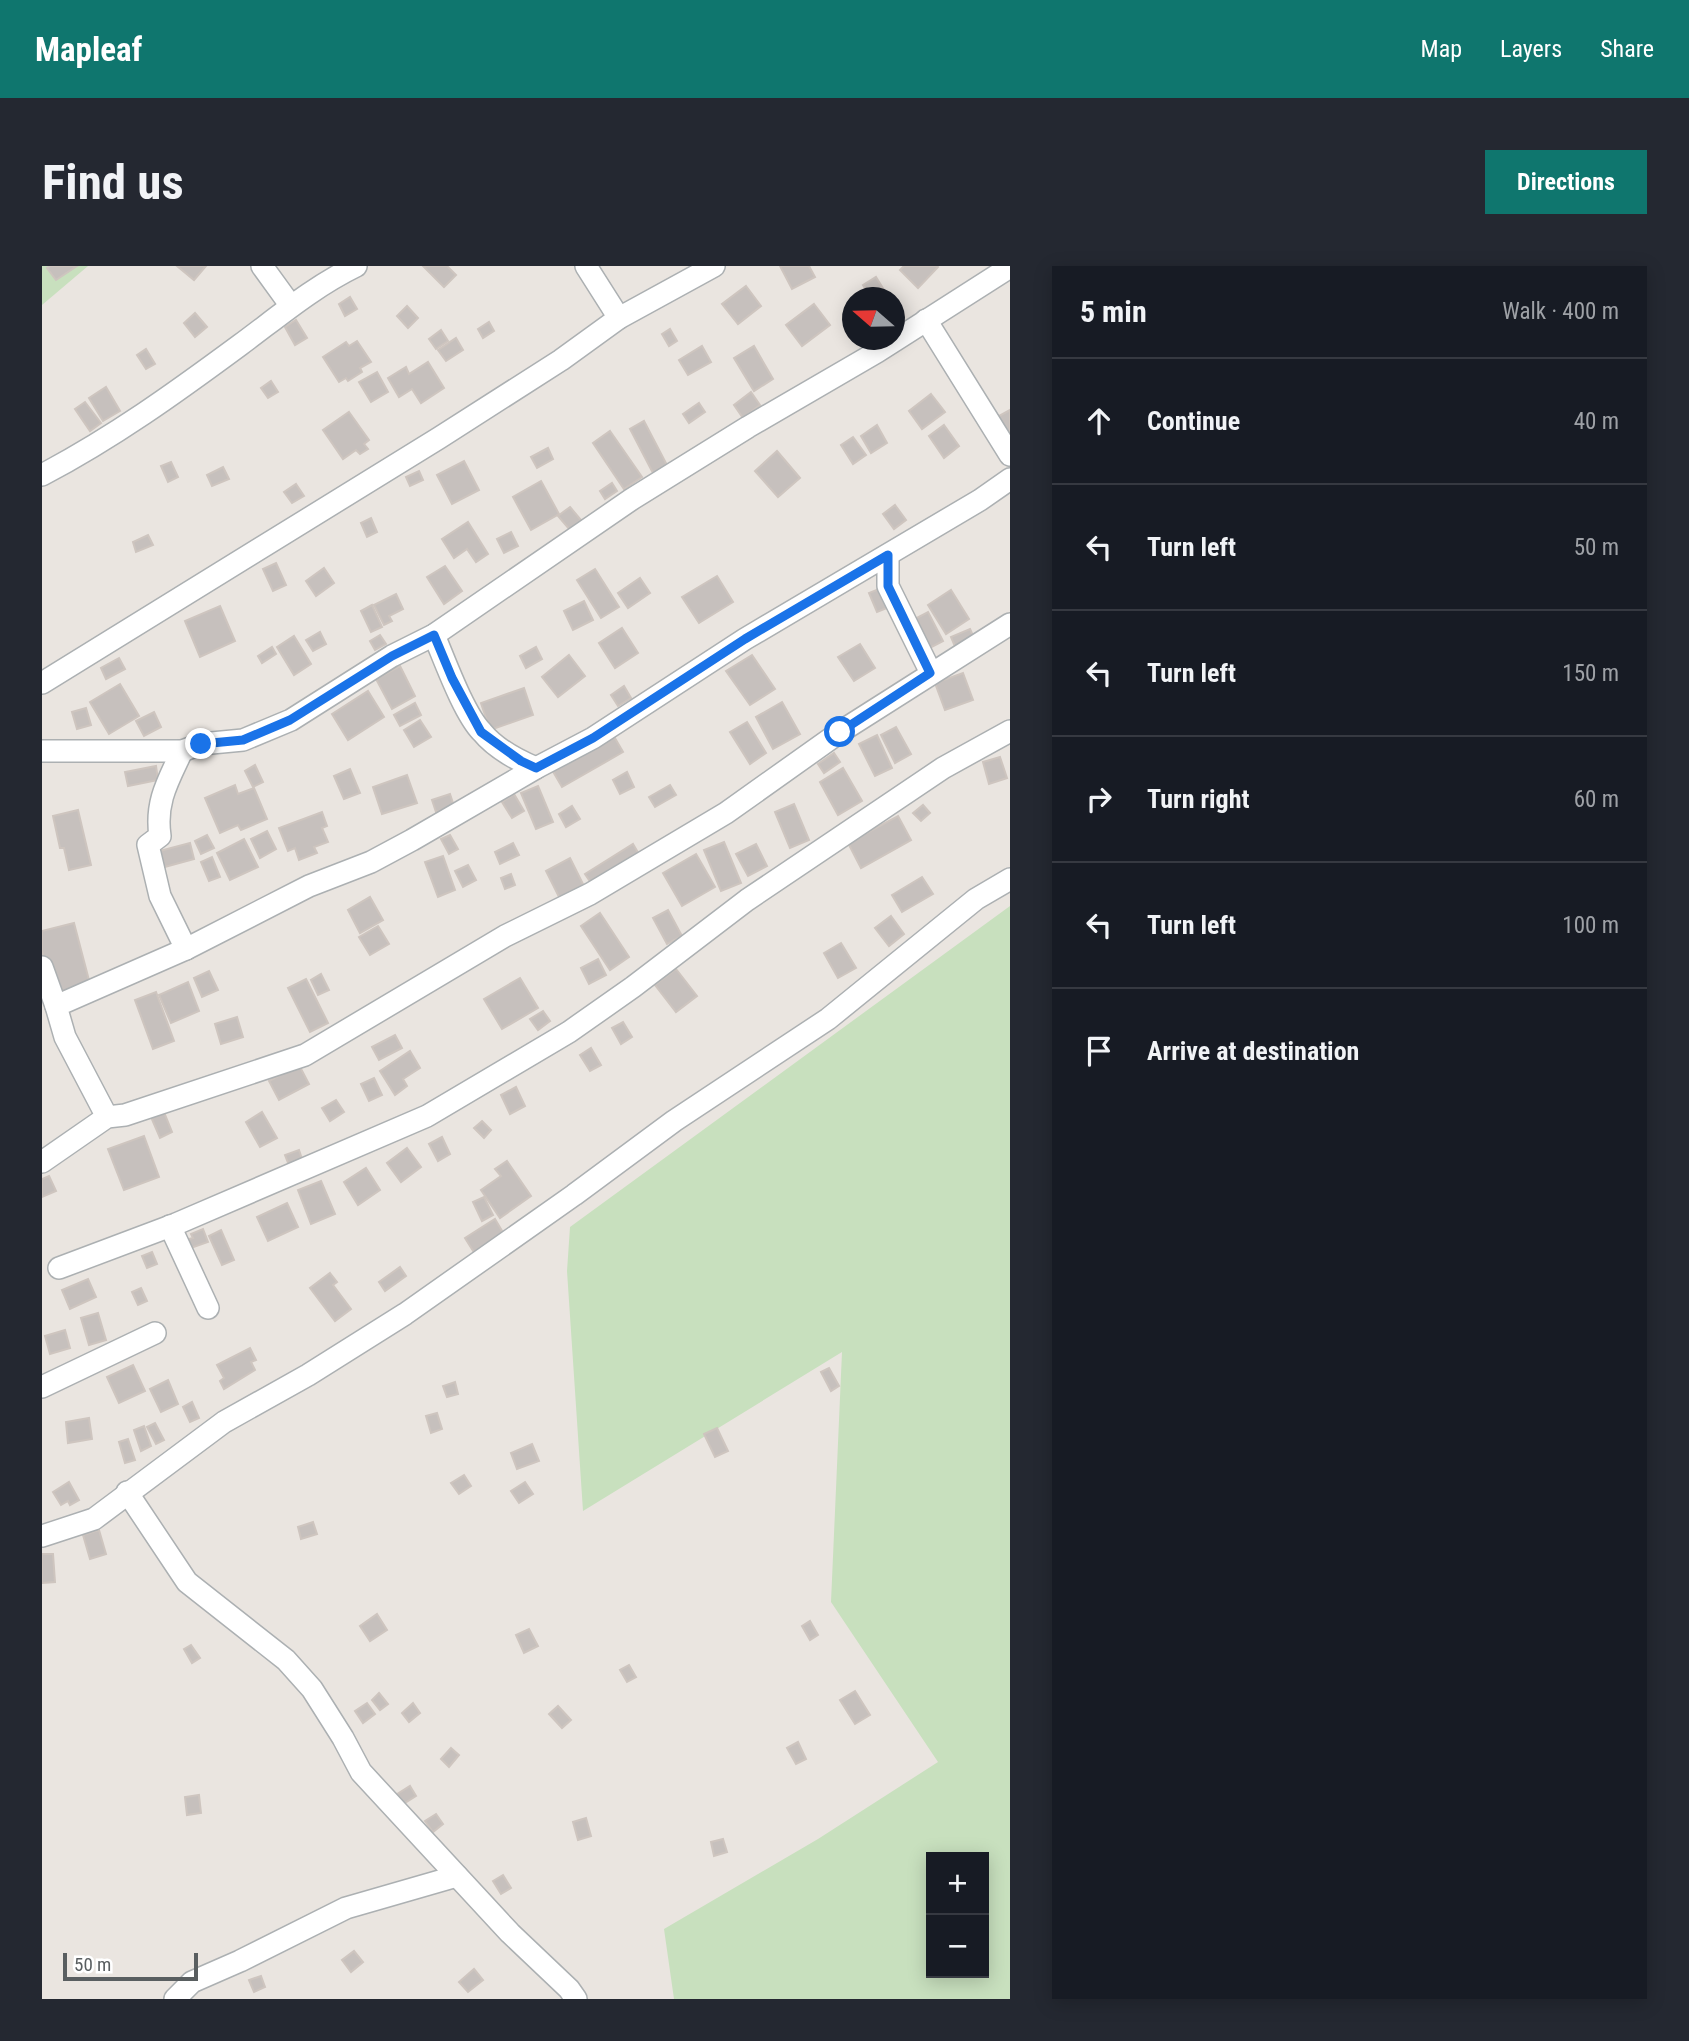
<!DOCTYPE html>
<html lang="en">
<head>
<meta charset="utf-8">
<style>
	:root { --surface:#171b24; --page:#242831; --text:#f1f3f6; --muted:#9ea1a6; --line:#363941; --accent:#0f766e }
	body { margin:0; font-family:"Roboto Condensed",sans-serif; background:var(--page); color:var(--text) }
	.controls { position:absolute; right:21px; bottom:21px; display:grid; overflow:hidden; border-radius:0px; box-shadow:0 4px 18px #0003 }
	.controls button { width:63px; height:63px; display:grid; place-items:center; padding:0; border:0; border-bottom:2px solid var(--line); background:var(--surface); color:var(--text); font:35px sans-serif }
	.compass { position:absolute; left:800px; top:21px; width:63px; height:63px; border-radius:50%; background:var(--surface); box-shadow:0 4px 18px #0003; rotate:290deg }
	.scale { position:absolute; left:21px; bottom:18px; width:135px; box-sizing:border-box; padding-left:7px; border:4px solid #595e60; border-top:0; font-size:19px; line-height:24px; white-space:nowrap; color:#595e60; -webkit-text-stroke:5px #fff; paint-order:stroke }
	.stop { position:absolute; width:21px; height:21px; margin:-16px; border:5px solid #1a73e8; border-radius:50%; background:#fff }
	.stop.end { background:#1a73e8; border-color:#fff; box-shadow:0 2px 7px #0008 }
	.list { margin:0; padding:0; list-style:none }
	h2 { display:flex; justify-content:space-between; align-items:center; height:91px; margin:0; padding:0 28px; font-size:30px }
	h2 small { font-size:23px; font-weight:400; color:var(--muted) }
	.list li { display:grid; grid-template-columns:46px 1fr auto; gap:21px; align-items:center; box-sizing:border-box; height:126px; padding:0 28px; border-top:2px solid var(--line) }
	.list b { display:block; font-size:26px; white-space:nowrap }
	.list em { font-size:23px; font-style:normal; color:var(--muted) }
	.icon { flex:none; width:38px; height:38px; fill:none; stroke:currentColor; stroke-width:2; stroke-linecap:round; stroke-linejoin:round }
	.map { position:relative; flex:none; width:968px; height:1733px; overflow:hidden; border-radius:0px }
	header { display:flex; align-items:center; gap:42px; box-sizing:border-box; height:98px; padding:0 35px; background:var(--accent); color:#fff }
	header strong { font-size:33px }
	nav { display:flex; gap:38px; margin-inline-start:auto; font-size:24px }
	.intro { display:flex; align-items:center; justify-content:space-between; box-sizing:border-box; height:168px; padding:0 42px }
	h1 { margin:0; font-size:49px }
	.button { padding:18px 32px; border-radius:0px; background:var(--accent); color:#fff; font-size:24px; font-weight:700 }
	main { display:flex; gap:42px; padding:0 42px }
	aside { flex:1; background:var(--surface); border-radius:0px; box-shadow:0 4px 18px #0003 }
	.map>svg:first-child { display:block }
	.green { fill:#c8e0be; fill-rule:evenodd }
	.building { fill:#c6c0bd; stroke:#cec5bf; stroke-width:2 }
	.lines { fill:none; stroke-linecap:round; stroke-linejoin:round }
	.minor-casing { stroke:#acb0b2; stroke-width:24 }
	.minor { stroke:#fff; stroke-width:21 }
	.route { stroke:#1a73e8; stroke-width:9 }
</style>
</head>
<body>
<header>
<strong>Mapleaf</strong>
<nav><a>Map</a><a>Layers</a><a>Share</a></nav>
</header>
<div class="intro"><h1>Find us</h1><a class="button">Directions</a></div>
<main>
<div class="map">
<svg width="968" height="1733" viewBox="0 0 968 1733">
	<rect width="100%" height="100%" fill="#eae5e0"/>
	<g class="green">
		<polygon points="0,0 46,0 0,39"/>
		<path d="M968 640V1733H632L622 1663 776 1573 896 1496 789 1336 800 1086 541 1245 525 1005 528 961ZM889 1591H942V1707H889Z"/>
	</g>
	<g class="building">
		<polygon points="8,0 35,0 14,14 5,2"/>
		<polygon points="135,0 164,0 152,14"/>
		<polygon points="381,0 405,0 414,9 402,21"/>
		<polygon points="738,0 767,0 773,11 750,23"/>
		<polygon points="862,0 895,0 896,1 876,22 858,4"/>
		<polygon points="834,11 842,24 829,32 821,19"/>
		<polygon points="704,20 719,40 696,58 680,38"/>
		<polygon points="308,31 315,43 303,50 297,38"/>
		<polygon points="772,38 788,59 760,80 744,59"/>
		<polygon points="365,40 376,52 366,62 355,50"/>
		<polygon points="153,47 165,61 153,71 142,57"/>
		<polygon points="254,54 265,72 253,79 243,61"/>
		<polygon points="447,56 452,65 441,72 436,63"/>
		<polygon points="628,63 635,75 627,80 620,68"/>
		<polygon points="399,64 406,75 394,83 387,73"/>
		<polygon points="414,72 421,84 404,95 396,84"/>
		<polygon points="315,75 329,96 318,102 320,106 306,115 304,112 297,116 281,91 304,76 307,80"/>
		<polygon points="660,80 669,96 646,109 637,94"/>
		<polygon points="712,80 731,113 712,125 692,92"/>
		<polygon points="104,83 113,98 104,103 95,89"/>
		<polygon points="386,96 402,122 379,137 370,123 357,131 346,112 364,101 367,108"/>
		<polygon points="335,106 346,126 329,136 317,116"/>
		<polygon points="229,115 236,126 226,132 219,122"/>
		<polygon points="64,121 78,145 61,155 47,132"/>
		<polygon points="709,126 718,139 701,152 692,139"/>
		<polygon points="889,128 903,146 880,163 867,145"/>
		<polygon points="43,136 59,157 48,165 33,143"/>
		<polygon points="657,137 663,146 647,157 641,148"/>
		<polygon points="968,144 968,169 955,151"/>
		<polygon points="307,146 327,174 322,178 326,183 318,188 314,184 301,193 281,164"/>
		<polygon points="602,155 625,199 611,207 588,163"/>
		<polygon points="835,159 845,177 829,187 819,170"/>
		<polygon points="902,159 917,180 902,192 887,170"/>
		<polygon points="568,165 600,211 582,223 551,177"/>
		<polygon points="811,171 824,189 811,198 799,179"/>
		<polygon points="506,182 511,193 495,202 489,191"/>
		<polygon points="735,185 758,212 736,231 713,205"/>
		<polygon points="422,195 437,224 410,238 395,209"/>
		<polygon points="129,196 136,211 126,216 119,200"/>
		<polygon points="181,201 187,213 170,220 165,209"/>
		<polygon points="377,205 381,214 368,220 364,211"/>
		<polygon points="499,215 517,248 489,264 471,231"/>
		<polygon points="570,217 575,225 563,233 558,225"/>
		<polygon points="254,218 262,230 250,237 242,226"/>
		<polygon points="853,239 864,254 852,263 841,248"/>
		<polygon points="528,241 539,254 527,263 516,250"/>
		<polygon points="329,252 335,266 325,271 319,257"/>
		<polygon points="426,256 446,288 434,296 425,283 412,292 400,273"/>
		<polygon points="469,266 476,280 462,287 455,273"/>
		<polygon points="106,269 111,279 94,286 91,276"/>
		<polygon points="234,297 244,319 231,325 221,303"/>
		<polygon points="403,300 420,325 402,338 385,311"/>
		<polygon points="282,302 292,317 274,330 264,315"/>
		<polygon points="553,303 577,341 559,352 535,314"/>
		<polygon points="675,310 691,336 657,357 640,331"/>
		<polygon points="598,312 608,327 586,342 576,327"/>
		<polygon points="842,321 850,340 835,346 827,327"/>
		<polygon points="909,324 927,353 904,368 886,339"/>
		<polygon points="354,328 361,343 347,350 350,355 342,359 332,339"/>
		<polygon points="542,335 551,354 531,364 522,345"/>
		<polygon points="330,339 340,361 329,366 319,345"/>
		<polygon points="178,340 193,375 158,391 143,355"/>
		<polygon points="886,346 901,375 884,384 869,355"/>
		<polygon points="580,362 596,387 573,402 557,377"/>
		<polygon points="928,363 933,374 914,383 909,371"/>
		<polygon points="278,366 284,378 271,385 264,374"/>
		<polygon points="338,369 344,378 333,384 328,375"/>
		<polygon points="252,370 269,398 252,409 235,381"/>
		<polygon points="818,378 833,402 812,415 796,391"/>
		<polygon points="230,381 234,388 220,397 216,390"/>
		<polygon points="494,381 500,393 484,402 478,390"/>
		<polygon points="527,389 543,410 516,431 500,411"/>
		<polygon points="710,389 733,423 708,439 684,405"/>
		<polygon points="77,392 83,403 64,413 59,402"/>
		<polygon points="358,400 373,430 350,443 334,413"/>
		<polygon points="921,407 931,434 903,444 893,417"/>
		<polygon points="78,418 97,450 67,468 48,436"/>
		<polygon points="582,420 589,432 576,440 569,429"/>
		<polygon points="482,422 491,449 448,464 439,437"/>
		<polygon points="326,425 342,451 306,474 290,448"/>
		<polygon points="740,436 758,468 731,483 714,451"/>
		<polygon points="373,437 379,449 358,460 352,449"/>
		<polygon points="44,442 49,459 35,463 30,446"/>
		<polygon points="112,446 119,461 102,470 94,455"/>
		<polygon points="378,454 389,471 372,481 362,464"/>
		<polygon points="705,456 724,487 708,498 688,466"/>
		<polygon points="854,461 869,488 853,497 839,469"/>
		<polygon points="570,467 581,486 520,521 509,502"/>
		<polygon points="835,469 850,502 833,510 817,478"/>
		<polygon points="792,487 798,496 782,507 776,498"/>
		<polygon points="958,491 965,512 947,518 941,496"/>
		<polygon points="213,499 221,516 211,521 203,505"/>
		<polygon points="114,500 116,514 86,520 83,506"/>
		<polygon points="801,502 820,535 796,549 778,516"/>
		<polygon points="308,503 318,527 302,533 292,510"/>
		<polygon points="585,506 592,521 578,528 571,514"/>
		<polygon points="365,509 375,537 340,548 331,521"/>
		<polygon points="193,519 196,528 212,522 225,553 199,564 196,559 178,567 163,532"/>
		<polygon points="628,519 634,529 613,541 607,531"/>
		<polygon points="496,520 511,556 494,563 479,527"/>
		<polygon points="408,528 412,540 394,546 390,534"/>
		<polygon points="472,528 482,545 470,552 460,536"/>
		<polygon points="752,538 767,574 748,582 733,546"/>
		<polygon points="881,539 888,547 879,555 871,547"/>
		<polygon points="530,540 538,553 524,561 517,548"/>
		<polygon points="36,544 49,599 27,604 22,582 18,582 11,550"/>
		<polygon points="280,546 285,560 280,562 286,576 272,581 275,587 257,594 253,582 246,585 237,562"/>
		<polygon points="856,550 869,574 819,602 806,577"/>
		<polygon points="225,565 234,583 218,592 209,573"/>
		<polygon points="165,569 172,582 159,588 153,575"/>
		<polygon points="408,569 416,583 407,588 399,573"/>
		<polygon points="202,573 216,601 188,614 175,587"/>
		<polygon points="682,576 699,617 679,625 662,584"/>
		<polygon points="148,577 152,593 119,602 114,586"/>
		<polygon points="471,577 477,589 458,598 453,586"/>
		<polygon points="591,578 598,590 551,620 543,608"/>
		<polygon points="714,578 725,600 706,610 694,588"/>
		<polygon points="654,588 673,621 640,640 621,607"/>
		<polygon points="401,590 413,624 396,631 383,596"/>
		<polygon points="170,591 178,611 167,615 159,596"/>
		<polygon points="528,592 542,620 518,633 504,605"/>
		<polygon points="426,599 434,614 421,621 413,605"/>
		<polygon points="469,608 473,619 463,623 459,612"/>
		<polygon points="880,611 891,628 860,646 850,629"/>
		<polygon points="328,631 341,654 318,667 306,644"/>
		<polygon points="626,644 640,670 625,678 611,652"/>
		<polygon points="558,647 587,691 568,704 539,660"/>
		<polygon points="849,650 862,668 847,680 833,662"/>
		<polygon points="32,657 48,718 11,728 0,685 0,665"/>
		<polygon points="336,660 347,678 328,689 317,671"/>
		<polygon points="799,677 814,702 796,712 782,687"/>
		<polygon points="556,693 564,709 547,718 539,702"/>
		<polygon points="634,703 655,730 634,746 613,719"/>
		<polygon points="167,705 176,724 160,731 152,712"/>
		<polygon points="279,708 287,724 276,729 269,714"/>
		<polygon points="478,712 496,742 460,763 442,733"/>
		<polygon points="264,713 286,757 268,766 246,722"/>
		<polygon points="146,716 157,745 129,757 117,729"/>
		<polygon points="114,726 132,775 111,783 93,734"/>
		<polygon points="501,745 508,755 496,764 488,753"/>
		<polygon points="195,751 201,771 179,778 173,758"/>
		<polygon points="581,756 590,771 579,778 570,762"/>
		<polygon points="353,769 360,782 337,794 330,781"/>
		<polygon points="549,782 559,799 548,805 538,789"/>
		<polygon points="368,785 378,802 361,813 365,820 353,829 338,805"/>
		<polygon points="257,799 267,818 237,834 227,815"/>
		<polygon points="332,812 340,829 327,835 319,818"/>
		<polygon points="474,821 483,840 468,848 459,829"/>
		<polygon points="294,834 302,846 288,855 280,842"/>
		<polygon points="122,846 130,866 118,872 109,851"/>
		<polygon points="220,846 235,872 218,881 204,856"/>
		<polygon points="440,855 449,864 442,872 432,862"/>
		<polygon points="102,870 117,911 82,924 66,883"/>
		<polygon points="400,871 408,888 396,895 387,878"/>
		<polygon points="365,882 379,901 359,916 345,897"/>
		<polygon points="257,884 261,896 248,902 243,889"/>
		<polygon points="465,895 489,930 458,952 439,924 459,910 453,903"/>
		<polygon points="324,902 338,924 316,939 302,916"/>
		<polygon points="7,910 14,925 0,931 0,913"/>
		<polygon points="279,915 293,948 269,958 256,924"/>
		<polygon points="442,931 451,949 440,955 431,936"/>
		<polygon points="245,937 256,961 226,975 215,951"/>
		<polygon points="453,953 463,970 433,988 423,972"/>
		<polygon points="161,963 166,976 146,983 143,974 151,972 149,968"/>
		<polygon points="179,964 192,994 180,999 167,970"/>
		<polygon points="110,986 115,998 105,1002 100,990"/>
		<polygon points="358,1001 364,1010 343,1025 337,1016"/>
		<polygon points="288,1007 295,1016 291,1019 309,1043 293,1055 268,1022"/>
		<polygon points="46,1013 54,1031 28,1043 20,1024"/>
		<polygon points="99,1022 105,1035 96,1039 90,1026"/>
		<polygon points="56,1047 64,1074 47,1079 39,1052"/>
		<polygon points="23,1064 28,1082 8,1088 3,1070"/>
		<polygon points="208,1082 214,1094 209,1096 213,1104 182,1123 178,1115 182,1112 175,1099"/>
		<polygon points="91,1099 103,1125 77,1137 65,1111"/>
		<polygon points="787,1102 797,1120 789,1125 779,1106"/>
		<polygon points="126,1114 136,1138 119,1146 108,1123"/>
		<polygon points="413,1116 416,1128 405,1131 401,1120"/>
		<polygon points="150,1136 157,1152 148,1156 141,1141"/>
		<polygon points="395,1147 400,1163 389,1167 384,1150"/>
		<polygon points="47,1152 50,1173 26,1177 24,1156"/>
		<polygon points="113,1157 122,1174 114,1178 105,1161"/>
		<polygon points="102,1160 109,1180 99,1185 92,1164"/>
		<polygon points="675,1162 686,1185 673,1191 662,1168"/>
		<polygon points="86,1173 93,1194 83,1197 77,1176"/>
		<polygon points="490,1178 497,1195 475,1203 469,1187"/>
		<polygon points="422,1209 429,1220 417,1228 409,1217"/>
		<polygon points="27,1216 37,1234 28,1239 26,1235 19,1239 11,1226"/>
		<polygon points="483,1216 491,1228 477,1237 469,1225"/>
		<polygon points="271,1256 275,1268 259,1273 256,1261"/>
		<polygon points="57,1264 64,1288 48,1293 41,1269"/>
		<polygon points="0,1288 11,1288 13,1316 0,1317"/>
		<polygon points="335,1348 345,1364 328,1375 318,1360"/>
		<polygon points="768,1355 776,1369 768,1374 760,1360"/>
		<polygon points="487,1363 496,1380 482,1387 474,1369"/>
		<polygon points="149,1379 158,1392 150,1397 142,1383"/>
		<polygon points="587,1399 594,1411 585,1416 578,1404"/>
		<polygon points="813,1425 828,1449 813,1458 798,1434"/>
		<polygon points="337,1427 346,1438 338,1444 330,1434"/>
		<polygon points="325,1437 333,1448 321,1457 313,1445"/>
		<polygon points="371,1437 378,1447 367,1456 360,1447"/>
		<polygon points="516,1440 529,1454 520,1462 507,1448"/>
		<polygon points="756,1476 764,1493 754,1498 745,1482"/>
		<polygon points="409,1482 417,1489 407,1501 399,1493"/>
		<polygon points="368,1520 374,1530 358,1540 352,1530"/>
		<polygon points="157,1529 159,1547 145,1549 143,1531"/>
		<polygon points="394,1548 401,1558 391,1566 383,1555"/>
		<polygon points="544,1552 549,1570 536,1574 531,1556"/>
		<polygon points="681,1573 685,1586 672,1590 669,1576"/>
		<polygon points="461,1609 469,1622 459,1628 451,1615"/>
		<polygon points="312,1685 321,1696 309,1706 300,1694"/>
		<polygon points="432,1703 441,1714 426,1726 417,1716"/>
		<polygon points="219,1710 223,1721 212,1726 207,1714"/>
	</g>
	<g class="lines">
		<g class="minor-casing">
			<g id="minor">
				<polyline points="220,0 249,40"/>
				<polyline points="544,0 577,52"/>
				<polyline points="884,54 968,189"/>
				<path d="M0 209C72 171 133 127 198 79 236 51 271 21 314 0"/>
				<polyline points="846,289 846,320 889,407"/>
				<path d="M392 369C403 395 422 448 440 466 453 482 475 494 494 502"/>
				<polyline points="0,417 397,172 519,94 577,52 672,0"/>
				<polyline points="0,485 140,485 159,478 201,474 249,454 350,390 392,369 590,233 706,161 835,86 968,1"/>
				<path d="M140 485C126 515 113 536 118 570L106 579 118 630 144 683"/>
				<polyline points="0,701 14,740"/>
				<polyline points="65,851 23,771 14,740 144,683 267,620 329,596 370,574 494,502 551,472 703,373 938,234 968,213"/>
				<polyline points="0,896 65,851 83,849 263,789 463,670 548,628 684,547 798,466 968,358"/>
				<polyline points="128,960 166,1042"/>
				<polyline points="17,1002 134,958 385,850 527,766 591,721 705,634 901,502 968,465"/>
				<polyline points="0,1121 113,1067"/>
				<polyline points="85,1226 145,1316 244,1394 270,1423 301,1472 319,1506 468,1667 527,1723 534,1733"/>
				<polyline points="0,1270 52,1253 182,1156 266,1109 363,1048 532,929 632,855 786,753 934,633 968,613"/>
				<polyline points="133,1733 150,1716 198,1695 304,1642 415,1610"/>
			</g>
		</g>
		<use href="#minor" class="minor"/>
	</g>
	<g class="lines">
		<polyline class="route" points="159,478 201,474 248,454 350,390 392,369 410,412 439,466 479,495 494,502 551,472 703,373 846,289 846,320 888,407 798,466"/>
	</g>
</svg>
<div class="controls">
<button>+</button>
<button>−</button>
</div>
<svg class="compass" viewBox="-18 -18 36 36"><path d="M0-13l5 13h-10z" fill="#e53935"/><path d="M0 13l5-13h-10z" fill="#9ea1a6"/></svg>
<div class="scale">50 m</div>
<div class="stop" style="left:798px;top:466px"></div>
<div class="stop end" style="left:159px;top:478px"></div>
</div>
<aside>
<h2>5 min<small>Walk · 400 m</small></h2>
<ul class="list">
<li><svg class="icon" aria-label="ahead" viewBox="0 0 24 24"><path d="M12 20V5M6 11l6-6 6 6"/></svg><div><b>Continue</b></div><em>40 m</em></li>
<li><svg class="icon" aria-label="left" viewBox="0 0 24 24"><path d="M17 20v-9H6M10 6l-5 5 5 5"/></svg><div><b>Turn left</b></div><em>50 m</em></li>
<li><svg class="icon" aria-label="left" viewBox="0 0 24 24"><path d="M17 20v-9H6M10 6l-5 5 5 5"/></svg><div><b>Turn left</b></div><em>150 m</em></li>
<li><svg class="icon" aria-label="right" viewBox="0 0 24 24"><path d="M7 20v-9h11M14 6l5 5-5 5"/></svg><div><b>Turn right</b></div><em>60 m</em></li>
<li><svg class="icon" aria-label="left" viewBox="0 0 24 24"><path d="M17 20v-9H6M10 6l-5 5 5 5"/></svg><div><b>Turn left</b></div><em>100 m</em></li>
<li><svg class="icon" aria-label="arrive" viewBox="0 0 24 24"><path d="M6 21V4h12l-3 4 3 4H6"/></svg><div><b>Arrive at destination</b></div></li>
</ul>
</aside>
</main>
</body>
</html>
